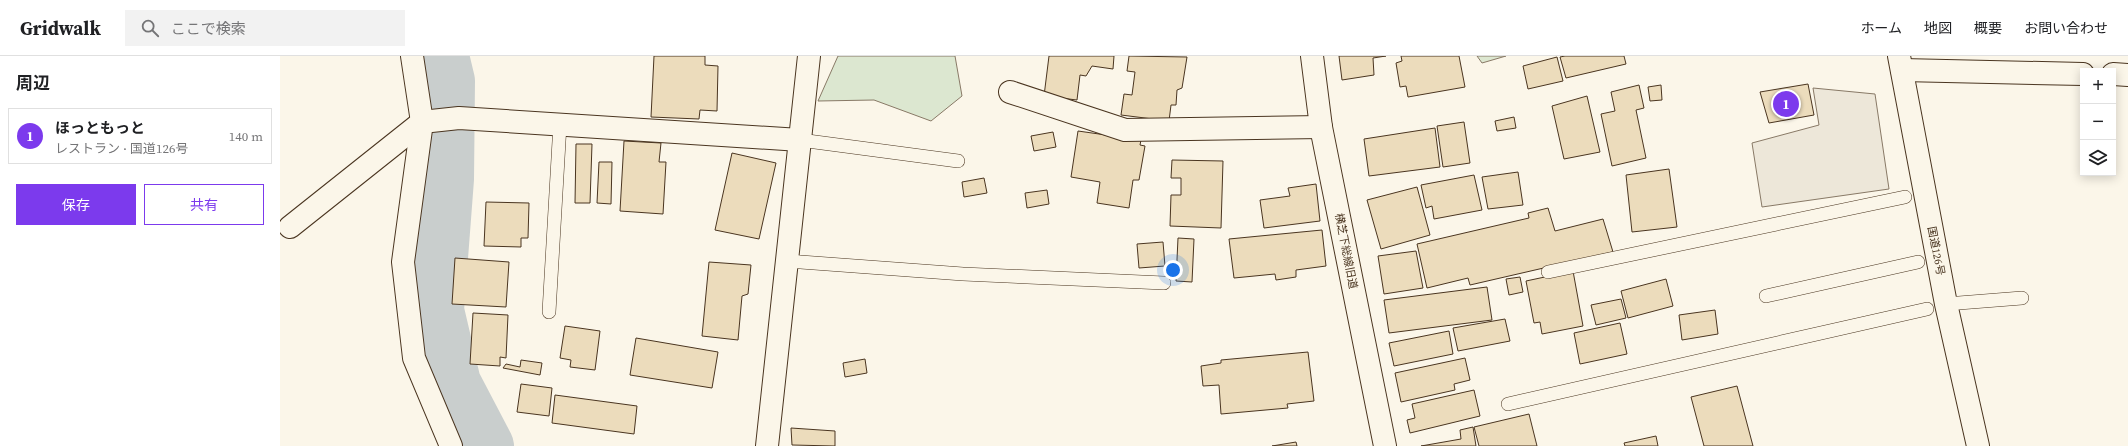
<!DOCTYPE html>
<html lang="ja">
<head>
<meta charset="utf-8">
<style>
	:root { --surface:#fff; --page:#f2f2f2; --text:#202124; --muted:#757577; --line:#e0e0e0; --accent:#7c3aed }
	body { margin:0; font-family:"Source Serif 4","Noto Sans JP",serif; background:var(--page); color:var(--text) }
	.controls { position:absolute; right:12px; top:12px; display:grid; overflow:hidden; border-radius:0px; box-shadow:0 2px 10px #0003 }
	.controls button { width:36px; height:36px; display:grid; place-items:center; padding:0; border:0; border-bottom:1px solid var(--line); background:var(--surface); color:var(--text); font:20px sans-serif }
	.you { position:absolute; left:893px; top:214px; width:14px; height:14px; margin:-10px; border:3px solid #fff; border-radius:50%; background:#1a73e8; box-shadow:0 0 0 6px #1a73e833 }
	.badge { display:grid; place-items:center; width:26px; height:26px; border-radius:50%; background:var(--accent); color:#fff; font-size:13px; font-weight:700 }
	.pin { position:absolute; translate:-50% -50%; border:2px solid #fff; box-shadow:0 1px 4px #0006 }
	.list { margin:0; padding:0; list-style:none }
	h2 { display:flex; justify-content:space-between; align-items:center; height:52px; margin:0; padding:0 16px; font-size:17px }
	h2 small { font-size:13px; font-weight:400; color:var(--muted) }
	.list li { display:grid; grid-template-columns:26px 1fr auto; gap:12px; align-items:center; box-sizing:border-box; height:56px; margin:0 8px 8px; padding:0 8px; border:1px solid var(--line); border-radius:0px }
	.list b { display:block; font-size:15px; white-space:nowrap }
	.list p { margin:0; font-size:13px; white-space:nowrap; color:var(--muted) }
	.list em { font-size:13px; font-style:normal; color:var(--muted) }
	.actions { display:flex; gap:8px; padding:12px 16px }
	.actions a { flex:1; padding:9px 0; border:1px solid var(--accent); border-radius:0px; text-align:center; font-size:14px; color:var(--accent) }
	.actions .main { background:var(--accent); color:#fff }
	.icon { flex:none; width:22px; height:22px; fill:none; stroke:currentColor; stroke-width:2; stroke-linecap:round; stroke-linejoin:round }
	.map { position:relative; flex:none; width:1848px; height:390px; overflow:hidden }
	header { display:flex; align-items:center; gap:24px; box-sizing:border-box; height:56px; padding:0 20px; background:var(--surface); border-bottom:1px solid var(--line) }
	header strong { font-size:19px }
	nav { display:flex; gap:22px; margin-inline-start:auto; font-size:14px }
	.search { width:280px; height:36px; background:var(--page); display:flex; align-items:center; gap:10px; box-sizing:border-box; padding:0 14px; border-radius:0px; color:var(--muted); font-size:15px }
	main { display:flex }
	aside { flex:1; background:var(--surface) }
	.map>svg:first-child { display:block }
	.green { fill:#dce7d0; stroke:#887966 }
	.parking { fill:#ede7d9; stroke:#887966 }
	.lines { fill:none; stroke-linecap:round; stroke-linejoin:round }
	.river { stroke:#c9cecd; stroke-width:54 }
	.building { fill:#ecdcbc; stroke:#4a3520 }
	.service-casing { stroke:#4a3520; stroke-width:14 }
	.minor-casing { stroke:#4a3520; stroke-width:24 }
	.trunk-casing { stroke:#4a3520; stroke-width:24 }
	.service { stroke:#fbf6e9; stroke-width:13 }
	.minor { stroke:#fbf6e9; stroke-width:22 }
	.trunk { stroke:#fbf6e9; stroke-width:22 }
	.labels { text-anchor:middle; dominant-baseline:central; stroke-width:3; stroke-linejoin:round; paint-order:stroke }
	.street-label { font-size:11px; fill:#4a3520; stroke:#fbf6e9 }
</style>
</head>
<body>
<header>
<strong>Gridwalk</strong>
<div class="search"><svg class="icon" aria-label="search" viewBox="0 0 24 24"><circle cx="10" cy="10" r="6"/><path d="M15 15l6 6"/></svg>ここで検索</div>
<nav><a>ホーム</a><a>地図</a><a>概要</a><a>お問い合わせ</a></nav>
</header>
<main>
<aside>
<h2>周辺<small></small></h2>
<ul class="list">
<li><span class="badge">1</span><div><b>ほっともっと</b><p>レストラン · 国道126号</p></div><em>140 m</em></li>
</ul>
<div class="actions"><a class="main">保存</a><a>共有</a></div>
</aside>
<div class="map">
<svg width="1848" height="390" viewBox="0 0 1848 390">
	<rect width="100%" height="100%" fill="#fbf6e9"/>
	<g class="green">
		<polygon points="558,0 675,0 682,40 651,65 594,44 538,45"/>
		<polygon points="1197,0 1226,0 1202,7"/>
	</g>
	<polygon class="parking" points="1533,32 1595,38 1609,133 1482,151 1472,87 1539,69"/>
	<g class="lines">
		<polyline class="river" points="162,0 168,25 167,123 157,254 174,327 207,390"/>
	</g>
	<g class="building">
		<polygon points="374,0 425,0 425,9 438,10 437,55 420,54 419,63 371,61"/>
		<polygon points="769,0 834,0 833,13 812,10 806,20 800,19 797,44 764,40"/>
		<polygon points="849,0 907,1 902,32 897,34 896,49 891,49 889,65 841,59 844,38 852,39 855,16 847,15"/>
		<polygon points="1059,0 1106,0 1093,2 1094,19 1062,24"/>
		<polygon points="1121,0 1179,0 1185,31 1128,41 1126,30 1120,31 1116,7 1122,5"/>
		<polygon points="1285,0 1344,0 1346,8 1286,22 1280,1"/>
		<polygon points="1277,1 1283,25 1248,33 1243,10"/>
		<polygon points="1528,28 1534,59 1489,67 1480,36"/>
		<polygon points="1359,29 1364,52 1356,54 1366,102 1332,110 1321,58 1335,55 1331,36"/>
		<polygon points="1381,29 1382,44 1370,45 1368,31"/>
		<polygon points="1307,40 1320,96 1284,103 1272,50"/>
		<polygon points="1234,61 1236,72 1217,75 1215,65"/>
		<polygon points="1184,66 1190,107 1163,111 1157,70"/>
		<polygon points="1155,72 1160,111 1089,120 1084,83"/>
		<polygon points="798,75 861,84 860,89 865,90 859,124 853,124 849,152 817,147 820,126 791,121"/>
		<polygon points="773,76 776,91 754,95 751,80"/>
		<polygon points="344,85 381,87 379,106 386,106 383,158 340,155"/>
		<polygon points="296,88 312,88 310,147 295,147"/>
		<polygon points="452,97 496,107 479,183 435,174"/>
		<polygon points="892,104 943,105 941,172 890,170 891,139 901,139 901,122 891,122"/>
		<polygon points="319,106 332,106 331,148 317,147"/>
		<polygon points="1389,113 1397,171 1352,176 1346,119"/>
		<polygon points="1238,116 1243,149 1208,153 1202,121"/>
		<polygon points="1194,119 1202,154 1154,163 1152,150 1146,152 1141,129"/>
		<polygon points="704,122 707,137 684,141 682,126"/>
		<polygon points="1036,128 1040,165 984,172 980,144 1010,140 1008,132"/>
		<polygon points="1137,131 1150,179 1101,193 1087,144"/>
		<polygon points="767,134 769,148 747,152 745,137"/>
		<polygon points="206,146 249,147 248,182 241,182 241,191 204,190"/>
		<polygon points="1268,152 1275,175 1323,163 1333,196 1190,229 1188,222 1147,232 1137,188 1249,162 1248,157"/>
		<polygon points="1042,174 1046,210 1016,214 1016,221 996,224 995,218 954,222 949,183"/>
		<polygon points="898,182 914,183 912,226 896,225"/>
		<polygon points="883,186 885,210 859,212 857,188"/>
		<polygon points="1136,195 1143,232 1104,238 1098,200"/>
		<polygon points="175,202 229,206 226,251 172,248"/>
		<polygon points="429,206 471,209 468,238 462,240 458,284 422,280"/>
		<polygon points="1293,215 1303,270 1262,278 1260,266 1254,267 1246,225"/>
		<polygon points="1240,221 1243,236 1229,239 1226,223"/>
		<polygon points="1386,223 1393,250 1348,262 1341,235"/>
		<polygon points="1207,231 1212,264 1109,277 1104,244"/>
		<polygon points="1341,243 1346,262 1316,269 1311,249"/>
		<polygon points="1435,254 1438,278 1402,284 1399,259"/>
		<polygon points="193,257 228,259 226,302 220,301 220,310 190,308"/>
		<polygon points="1225,263 1230,285 1178,295 1173,272"/>
		<polygon points="1340,267 1347,298 1300,308 1294,277"/>
		<polygon points="285,270 320,275 315,314 290,311 291,304 280,302"/>
		<polygon points="1169,275 1173,298 1114,310 1109,287"/>
		<polygon points="356,282 438,296 432,332 350,319"/>
		<polygon points="1028,296 1034,345 1007,348 1008,352 941,358 939,329 923,330 921,310 941,307 941,304"/>
		<polygon points="1185,302 1190,324 1174,328 1175,334 1121,346 1115,317"/>
		<polygon points="585,303 587,317 565,321 563,307"/>
		<polygon points="241,304 262,307 260,319 223,312 226,308 240,311"/>
		<polygon points="241,328 272,332 269,360 237,356"/>
		<polygon points="1457,330 1473,390 1424,390 1411,341"/>
		<polygon points="1194,334 1200,360 1130,377 1127,364 1135,362 1132,348"/>
		<polygon points="275,339 357,350 354,378 272,367"/>
		<polygon points="1249,358 1257,390 1199,390 1194,371"/>
		<polygon points="1193,371 1196,390 1141,390 1181,383 1180,374"/>
		<polygon points="511,372 555,375 555,390 512,389"/>
		<polygon points="1376,380 1378,390 1345,390 1344,387"/>
		<polygon points="1016,386 1017,390 992,390"/>
	</g>
	<g class="lines">
		<g class="service-casing">
			<g id="service">
				<polyline points="520,84 678,105"/>
				<polyline points="507,205 683,218 884,227"/>
				<polyline points="1268,216 1625,141"/>
				<polyline points="1486,240 1638,206"/>
				<polyline points="1666,248 1742,242"/>
				<polyline points="269,256 280,68"/>
				<polyline points="1228,348 1647,253"/>
			</g>
		</g>
		<g class="minor-casing">
			<g id="minor">
				<polyline points="132,0 142,66 123,206 134,302 171,390"/>
				<polyline points="1032,0 1041,71 1105,390"/>
				<polyline points="1622,14 1803,18"/>
				<polyline points="1833,18 1848,19"/>
				<polyline points="730,36 845,74 1041,71"/>
				<polyline points="10,171 142,66 179,62 520,84"/>
				<polyline points="487,390 529,0"/>
			</g>
		</g>
		<g class="trunk-casing">
			<polyline id="trunk" points="1619,0 1666,248 1698,390"/>
		</g>
		<use href="#service" class="service"/>
		<use href="#minor" class="minor"/>
		<use href="#trunk" class="trunk"/>
	</g>
	<g class="labels">
		<g class="street-label">
			<text transform="translate(1066 195) rotate(79)">横芝下総線旧道</text>
			<text transform="translate(1656 195) rotate(79)">国道126号</text>
		</g>
	</g>
</svg>
<div class="controls">
<button>+</button>
<button>−</button>
<button><svg class="icon" aria-label="layers" viewBox="0 0 24 24"><path d="M12 4l9 5-9 5-9-5zM3 14l9 5 9-5"/></svg></button>
</div>
<div class="you"></div>
<div class="pin badge" style="left:1506px;top:48px">1</div>
</div>
</main>
</body>
</html>
